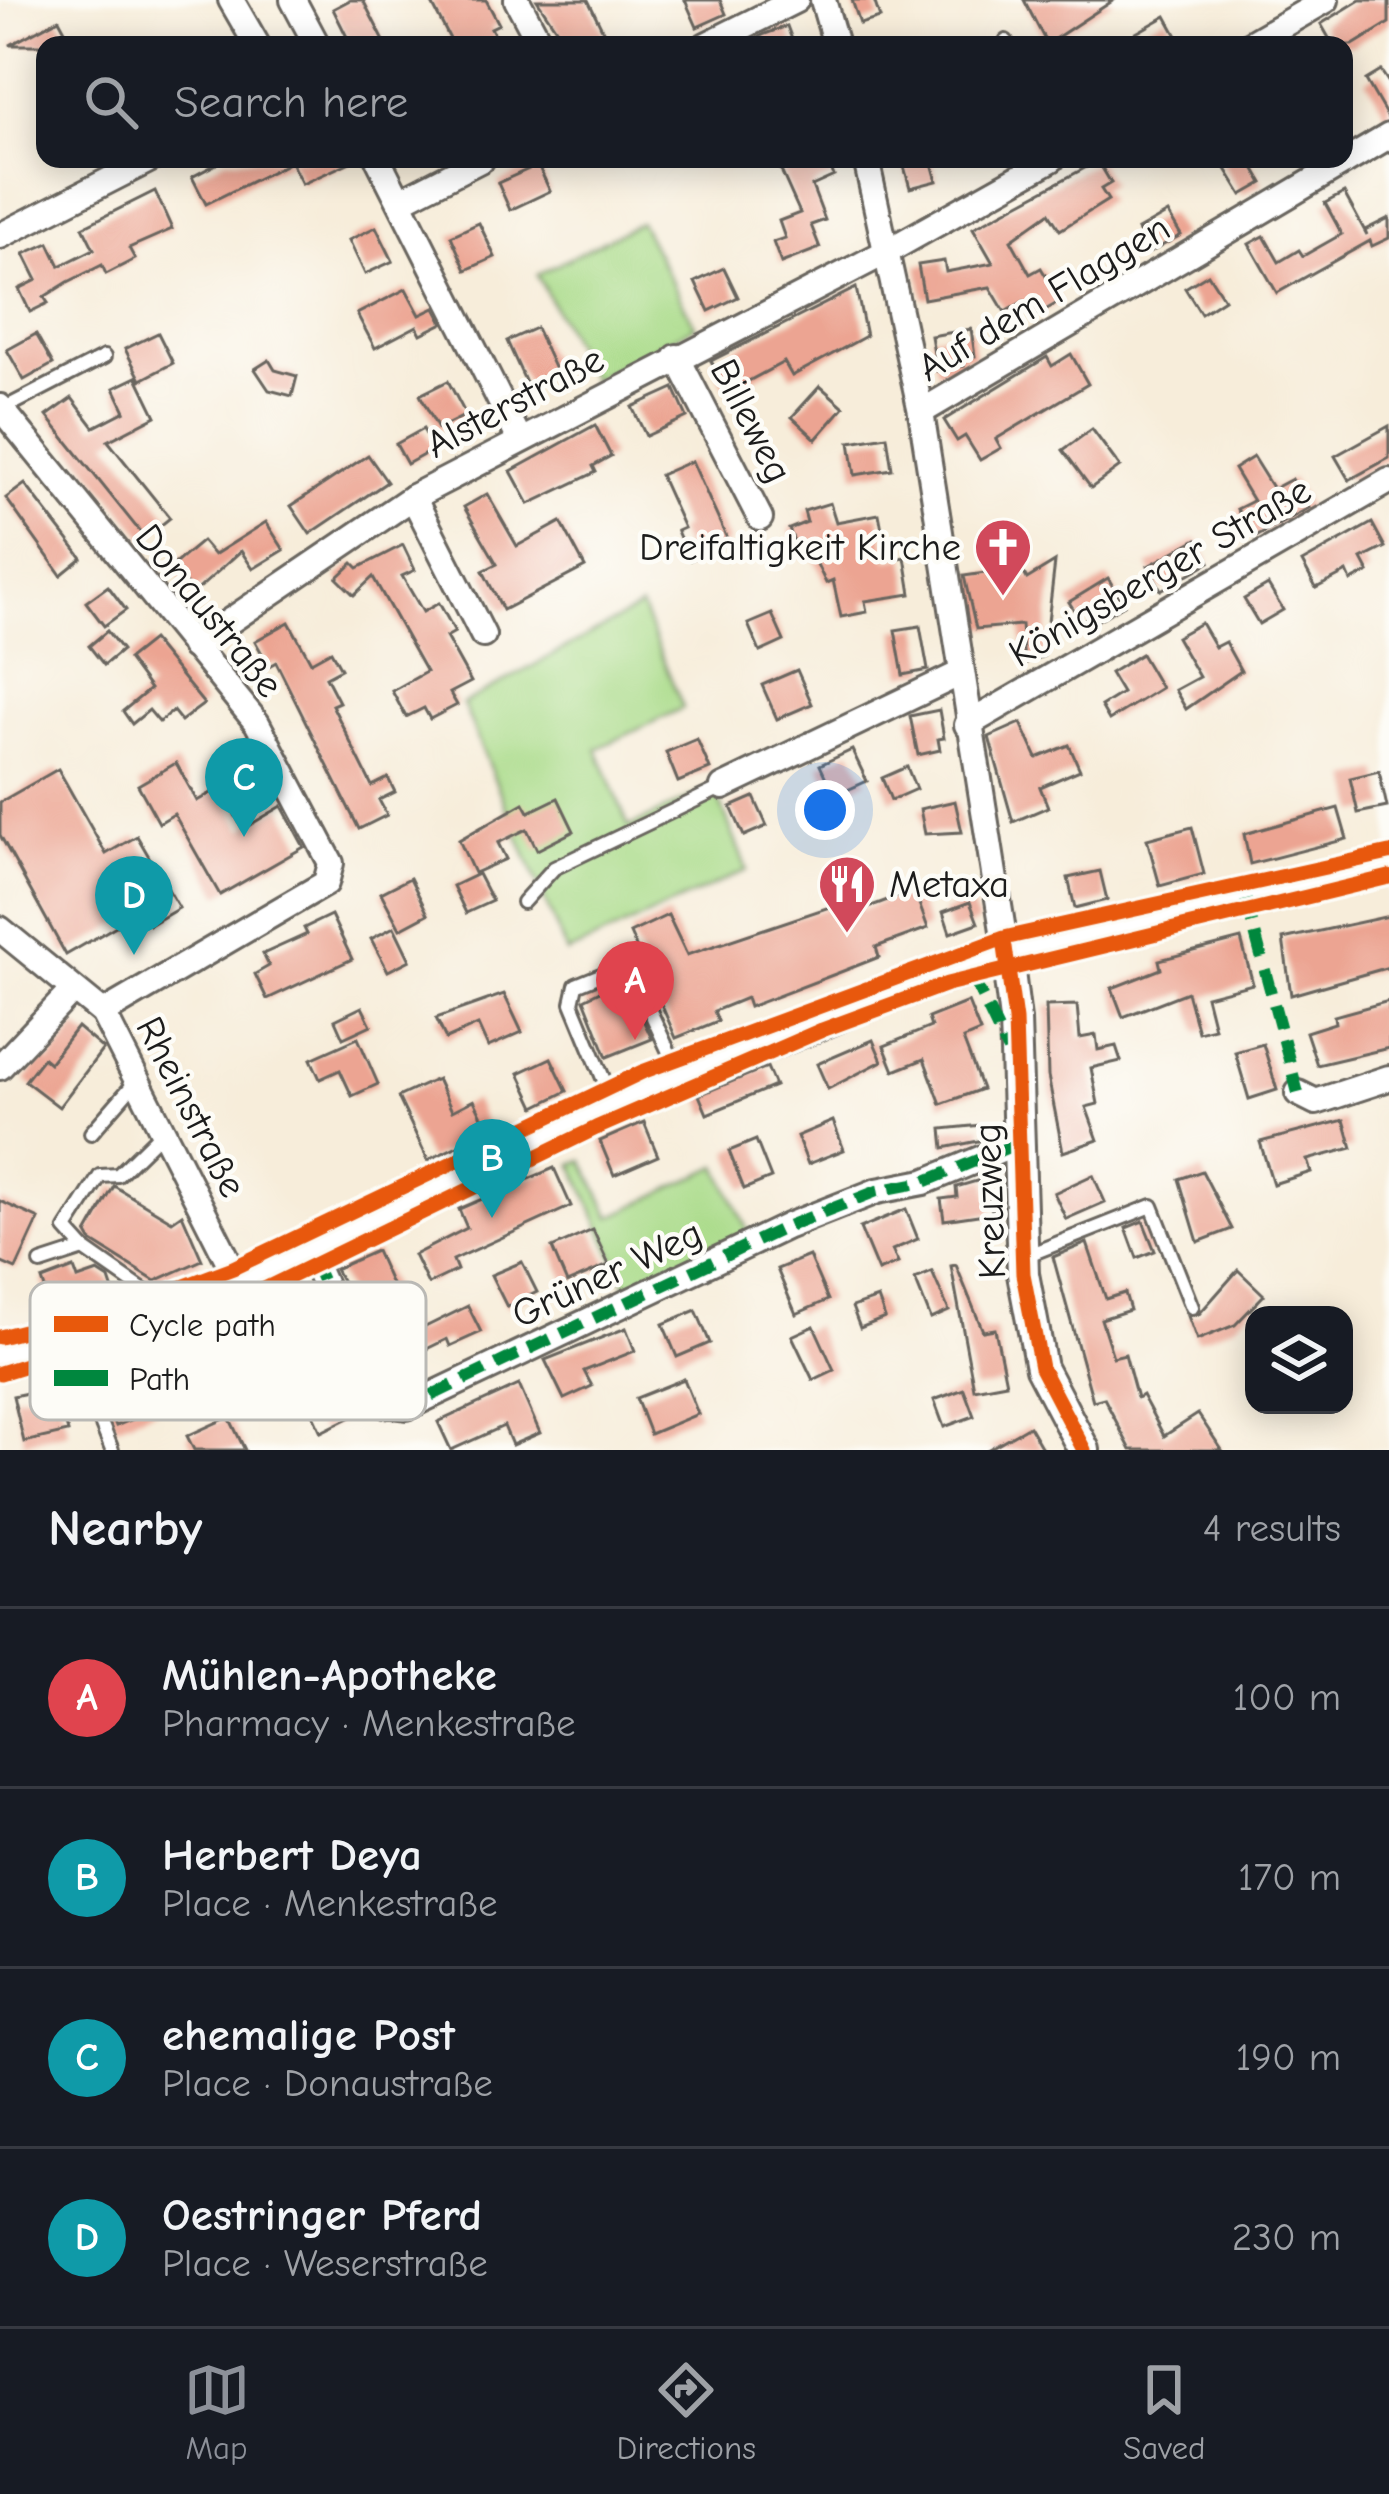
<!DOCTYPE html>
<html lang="en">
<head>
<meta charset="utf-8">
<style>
	:root { --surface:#171b24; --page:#20242c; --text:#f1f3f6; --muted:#9ea1a6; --line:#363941; --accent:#8c9099 }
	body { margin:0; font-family:"Comic Neue",sans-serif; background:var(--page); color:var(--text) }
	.controls { position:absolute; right:36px; bottom:36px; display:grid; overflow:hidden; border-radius:24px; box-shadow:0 6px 30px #0003 }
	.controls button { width:108px; height:108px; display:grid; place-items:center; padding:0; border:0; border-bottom:3px solid var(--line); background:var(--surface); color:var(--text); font:60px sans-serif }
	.you { position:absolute; left:825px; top:810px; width:42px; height:42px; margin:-30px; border:9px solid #fff; border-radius:50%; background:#1a73e8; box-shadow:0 0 0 18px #1a73e833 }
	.badge { display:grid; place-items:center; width:78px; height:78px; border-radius:50%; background:var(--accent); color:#fff; font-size:39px; font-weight:700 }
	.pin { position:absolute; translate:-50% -99px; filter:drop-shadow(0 3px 6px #0008) }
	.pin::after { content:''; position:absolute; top:63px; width:42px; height:36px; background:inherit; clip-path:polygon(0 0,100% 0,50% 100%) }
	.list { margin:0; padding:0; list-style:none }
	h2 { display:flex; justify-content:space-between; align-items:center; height:156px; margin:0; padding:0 48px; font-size:51px }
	h2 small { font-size:39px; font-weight:400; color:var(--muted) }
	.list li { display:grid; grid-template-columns:78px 1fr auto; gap:36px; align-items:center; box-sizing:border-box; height:180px; padding:0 48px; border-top:3px solid var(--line) }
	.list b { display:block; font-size:45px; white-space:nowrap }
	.list p { margin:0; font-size:39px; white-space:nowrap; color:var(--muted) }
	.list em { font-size:39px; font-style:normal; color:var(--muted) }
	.icon { flex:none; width:66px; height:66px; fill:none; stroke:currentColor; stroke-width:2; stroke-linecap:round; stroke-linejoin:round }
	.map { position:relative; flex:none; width:1389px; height:1450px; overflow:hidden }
	.search { position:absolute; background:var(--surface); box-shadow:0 6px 30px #0003; left:36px; right:36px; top:36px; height:132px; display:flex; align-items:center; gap:30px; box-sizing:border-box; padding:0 42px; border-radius:24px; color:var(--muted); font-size:45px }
	.sheet { height:876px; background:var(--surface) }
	nav { display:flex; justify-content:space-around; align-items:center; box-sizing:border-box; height:168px; border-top:3px solid var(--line); background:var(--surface); font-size:33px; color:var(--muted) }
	nav a { display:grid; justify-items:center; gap:6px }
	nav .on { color:var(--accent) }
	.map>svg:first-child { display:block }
	.green { fill:#aadb8a; stroke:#637c53; stroke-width:3 }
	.building { fill:#eca492 }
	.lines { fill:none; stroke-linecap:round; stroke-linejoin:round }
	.service-casing { stroke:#69655e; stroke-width:18 }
	.minor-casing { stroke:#69655e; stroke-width:30 }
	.tertiary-casing { stroke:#69655e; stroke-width:36 }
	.service { stroke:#fff; stroke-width:12 }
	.minor { stroke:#fff; stroke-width:24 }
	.tertiary { stroke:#fff; stroke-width:30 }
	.quiet { stroke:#00873e; stroke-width:12; stroke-dasharray:24 12; stroke-linecap:butt }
	.cycleway-casing { stroke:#fdfcf7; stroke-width:22 }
	.cycleway { stroke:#e8590c; stroke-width:15 }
	.labels { text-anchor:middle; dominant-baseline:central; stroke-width:9; stroke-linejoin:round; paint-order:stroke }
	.street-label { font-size:39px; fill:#1c1c1c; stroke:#fdfcf7 }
	.poi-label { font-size:39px; fill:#1c1c1c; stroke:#fdfcf7; text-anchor:end }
	.key { fill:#fdfcf7; stroke:#bab9b5; stroke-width:3 }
	.key-label { font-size:33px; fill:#1c1c1c }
</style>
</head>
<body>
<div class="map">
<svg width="1389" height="1450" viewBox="0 0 1389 1450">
	<rect width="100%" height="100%" fill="#fdfcf7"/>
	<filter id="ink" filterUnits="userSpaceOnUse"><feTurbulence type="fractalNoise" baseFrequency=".00833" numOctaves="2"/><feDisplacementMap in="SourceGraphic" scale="24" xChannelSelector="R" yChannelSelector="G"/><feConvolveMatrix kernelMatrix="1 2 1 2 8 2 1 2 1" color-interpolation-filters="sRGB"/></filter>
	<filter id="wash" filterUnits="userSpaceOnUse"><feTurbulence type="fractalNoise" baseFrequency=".004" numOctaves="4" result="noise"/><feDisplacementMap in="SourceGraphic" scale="48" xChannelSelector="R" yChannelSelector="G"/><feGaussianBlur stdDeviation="2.7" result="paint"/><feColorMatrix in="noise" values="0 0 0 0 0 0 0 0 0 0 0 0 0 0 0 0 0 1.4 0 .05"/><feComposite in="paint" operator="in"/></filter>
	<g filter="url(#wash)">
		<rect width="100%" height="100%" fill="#f7edda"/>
		<g class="green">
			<polygon points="640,222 695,326 592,380 537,275"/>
			<polygon points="641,607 683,708 597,749 629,827 714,787 747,870 567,953 463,704"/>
			<polygon points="583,1160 611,1217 718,1166 749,1234 629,1292 573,1164"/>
		</g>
		<g id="blocks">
			<g class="building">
				<polygon points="350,0 363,0 386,45 351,45 333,9"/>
				<polygon points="430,0 486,0 499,24 491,28 500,45 453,45"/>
				<polygon points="537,0 588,0 610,45 567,45"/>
				<polygon points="685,0 720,0 726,14 697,27"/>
				<polygon points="852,0 874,0 880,18 860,24"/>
				<polygon points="1024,0 1114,0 1047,44"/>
				<polygon points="1360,0 1389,0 1389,23 1353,45 1333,45 1321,24"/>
				<polygon points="1166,16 1182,45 1115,45"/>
				<polygon points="59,19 73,45 10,45"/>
				<polygon points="787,26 794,45 743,45 765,34"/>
				<polygon points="1381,71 1389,83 1389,120 1366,80"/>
				<polygon points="226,159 357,159 302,184 291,162 206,204 192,177"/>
				<polygon points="794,159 827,159 834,176 812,186 825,220 811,225 820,248 781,263 773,242 785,238 779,221 800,213 779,166"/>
				<polygon points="902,159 931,159 937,181 910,188"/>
				<polygon points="1220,159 1249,159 1263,183 1242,195"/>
				<polygon points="1098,161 1111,183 1101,189 1108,200 1060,230 1049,213 1011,240 1030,274 1041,268 1061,301 1033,317 1024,301 1005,312 990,287 924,299 918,265 944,261 946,272 993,263 973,228"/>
				<polygon points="538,165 550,191 510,210 498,183"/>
				<polygon points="155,191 172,229 129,248 135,259 106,274 102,265 68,282 44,297 48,303 30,312 19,289 37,280 24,254 49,243 60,266 94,249 83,227"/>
				<polygon points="1344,193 1367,235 1365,230 1389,218 1389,238 1372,246 1370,241 1277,293 1249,244 1264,236 1279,262 1299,250 1303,256 1342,234 1325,203"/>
				<polygon points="1168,213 1181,235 1151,252 1138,230"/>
				<polygon points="479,223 495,257 466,270 451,236"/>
				<polygon points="376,227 393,261 365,274 349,240"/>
				<polygon points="724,268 738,297 709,311 695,282"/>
				<polygon points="1208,274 1224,299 1201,314 1185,288"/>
				<polygon points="856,288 866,336 792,376 784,362 728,392 711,361"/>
				<polygon points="406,289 420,315 435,308 443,323 421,334 417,326 375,348 357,314"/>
				<polygon points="536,328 556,372 527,385 507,341"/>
				<polygon points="971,329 975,356 963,358 964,366 937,371 931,336"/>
				<polygon points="158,333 173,363 141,380 125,349"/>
				<polygon points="36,334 53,364 24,380 7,350"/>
				<polygon points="1071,354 1088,384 996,439 1001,448 980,460 965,436 957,441 944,420 1047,357 1052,366"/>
				<polygon points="269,360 275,370 297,376 292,396 269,390 255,369"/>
				<polygon points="137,377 156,416 108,441 170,518 145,538 47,416 72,398 94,427 125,411 114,388"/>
				<polygon points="448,381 466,415 438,429 420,395"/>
				<polygon points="820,386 844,407 816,439 792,417"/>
				<polygon points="674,388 687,417 646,436 632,407"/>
				<polygon points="595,425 611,456 593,466 596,472 529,504 511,471"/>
				<polygon points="1389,426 1389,458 1349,480 1335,456"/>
				<polygon points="423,429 434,449 407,464 396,444"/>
				<polygon points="1092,429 1120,467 1091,488 1063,450"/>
				<polygon points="887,436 892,469 855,475 850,442"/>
				<polygon points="368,455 387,482 310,534 291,506"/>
				<polygon points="1253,457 1273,489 1292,479 1309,508 1254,538 1237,509 1253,501 1234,469"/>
				<polygon points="692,461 729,543 690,560 677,531 684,528 660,475"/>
				<polygon points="25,484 82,558 61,575 6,498"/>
				<polygon points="487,494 517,546 561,522 585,567 503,610 483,571 497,564 464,507"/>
				<polygon points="830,503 836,522 879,514 888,560 905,557 911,594 865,601 867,612 841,617 833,580 826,583 812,554 801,558 789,529 807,522 804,511"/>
				<polygon points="266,522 284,550 253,569 241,551 194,593 171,567 202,541 214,555"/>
				<polygon points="1372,523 1385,547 1362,559 1369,572 1351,581 1347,572 1316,588 1302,562"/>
				<polygon points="1197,539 1210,562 1161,590 1148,566"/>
				<polygon points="403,545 415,570 402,576 423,612 439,603 455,632 446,637 471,682 450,693 457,705 430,719 424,708 406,717 392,691 426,672 373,577 354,595 337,578 353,563 358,568"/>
				<polygon points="1055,562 1044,656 1024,664 1021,625 976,629 964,576 1021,568 1027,579"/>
				<polygon points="1108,578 1124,605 1095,622 1091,616 1081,621 1069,602"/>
				<polygon points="1268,585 1283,610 1259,624 1244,599"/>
				<polygon points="108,586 126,610 104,626 86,602"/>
				<polygon points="772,614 784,641 760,652 748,624"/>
				<polygon points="289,622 311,662 331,651 341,669 326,677 339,702 332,705 372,786 388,778 395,792 379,800 387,815 359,829 276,662 269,666 255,641"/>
				<polygon points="1201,623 1215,647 1225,642 1241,671 1186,709 1175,690 1199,677 1176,637"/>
				<polygon points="920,626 928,670 903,675 895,630"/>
				<polygon points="107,631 122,650 104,665 89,646"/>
				<polygon points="152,640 204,704 181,721 173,711 159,722 149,710 132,724 123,711 150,689 128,659"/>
				<polygon points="1141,654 1161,688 1109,720 1101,706 1122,693 1110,673"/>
				<polygon points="797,670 812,704 777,719 762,685"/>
				<polygon points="939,710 944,738 938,739 940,750 918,755 910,716"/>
				<polygon points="1021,723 1037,758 1069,745 1080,770 1040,787 1048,807 1013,822 989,737"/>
				<polygon points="697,739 710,769 678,782 666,752"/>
				<polygon points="852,750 867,781 834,796 820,765"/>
				<polygon points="176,763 197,801 220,788 243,829 282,806 304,847 220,895 174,814 159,823 138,785"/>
				<polygon points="907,767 916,789 891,800 882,778"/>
				<polygon points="58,769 106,854 137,836 179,908 150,925 142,911 66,955 0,835 0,802"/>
				<polygon points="1379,771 1387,807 1358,813 1350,778"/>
				<polygon points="754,797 767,826 744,836 731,807"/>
				<polygon points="558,798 574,831 537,850 527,829 498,843 506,859 474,873 459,840 524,803 529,812"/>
				<polygon points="955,801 962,832 925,834 920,809"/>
				<polygon points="1338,808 1347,839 1250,864 1244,834"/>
				<polygon points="1192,827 1204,874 1160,886 1147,839"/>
				<polygon points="1100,871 1107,900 1075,908 1068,878"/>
				<polygon points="478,874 492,901 466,913 453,886"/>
				<polygon points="410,878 428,914 400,929 381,893"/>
				<polygon points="914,890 928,928 876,947 879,957 838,973 749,1007 746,998 714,1011 718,1021 676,1038 630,933 668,915 687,955 856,898 861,910"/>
				<polygon points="970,902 978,923 950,933 943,912"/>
				<polygon points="331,915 352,959 267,999 255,974 269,966 263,954 307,934 304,928"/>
				<polygon points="1389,916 1389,967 1291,995 1283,939"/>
				<polygon points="394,927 410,960 388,971 371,939"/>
				<polygon points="1241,939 1253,984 1206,996 1214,1028 1198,1032 1187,992 1123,1017 1112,988 1161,969 1159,960"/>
				<polygon points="624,979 652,1039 607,1057 584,999"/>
				<polygon points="504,994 522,1032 488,1047 478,1025 446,1039 436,1018"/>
				<polygon points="1389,1001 1389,1048 1317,1065 1306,1032 1335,1023 1334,1016"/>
				<polygon points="968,1002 980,1032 963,1039 982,1089 941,1104 924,1059 894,1071 884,1046 931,1027 928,1018"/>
				<polygon points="1077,1005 1080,1038 1096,1035 1098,1050 1116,1046 1121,1061 1091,1068 1098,1104 1086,1107 1098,1140 1063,1152 1048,1076 1046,1006"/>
				<polygon points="362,1007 371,1025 343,1038 335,1020"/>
				<polygon points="77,1027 103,1049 59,1107 25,1081 43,1058 49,1063"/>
				<polygon points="358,1038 378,1084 352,1096 340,1070 320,1079 311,1059"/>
				<polygon points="873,1040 882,1061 828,1089 817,1064"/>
				<polygon points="1263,1044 1277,1090 1249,1099 1235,1052"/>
				<polygon points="551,1058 567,1091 535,1107 519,1073"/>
				<polygon points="767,1067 775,1086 707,1114 699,1095"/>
				<polygon points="437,1079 452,1111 474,1100 489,1131 428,1160 398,1097"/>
				<polygon points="1344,1120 1352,1148 1307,1160 1311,1172 1273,1184 1260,1142"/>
				<polygon points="833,1121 844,1150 808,1164 797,1136"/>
				<polygon points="644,1122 658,1156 614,1175 600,1141"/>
				<polygon points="982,1125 983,1140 944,1148 942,1129"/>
				<polygon points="756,1140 771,1178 744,1189 729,1151"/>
				<polygon points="554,1168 571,1206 453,1260 457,1270 428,1284 414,1255 467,1228 459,1209"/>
				<polygon points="1202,1171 1232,1229 1198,1242 1179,1179"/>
				<polygon points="1093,1175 1105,1202 1066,1219 1054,1193"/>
				<polygon points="987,1178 992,1213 944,1220 941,1199 957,1197 956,1187"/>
				<polygon points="114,1186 172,1221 182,1214 202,1260 155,1281 91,1241 87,1234"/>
				<polygon points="0,1201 39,1219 16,1269 0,1262"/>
				<polygon points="906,1209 918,1239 892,1250 898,1263 878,1271 860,1228"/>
				<polygon points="1143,1221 1155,1251 1137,1258 1126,1228"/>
				<polygon points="593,1230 609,1265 567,1283 552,1248"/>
				<polygon points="1087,1243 1106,1299 1125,1293 1130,1310 1101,1319 1113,1357 1125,1354 1137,1398 1142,1395 1164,1436 1198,1414 1222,1450 1131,1450 1104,1398 1093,1401 1053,1257"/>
				<polygon points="376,1251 413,1333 468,1306 481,1332 450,1346 447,1339 388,1368 335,1269"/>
				<polygon points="809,1256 828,1300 796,1314 777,1269"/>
				<polygon points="522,1262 537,1292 507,1307 491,1275"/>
				<polygon points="956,1265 983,1331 995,1329 1006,1383 974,1389 951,1266"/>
				<polygon points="74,1268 78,1279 98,1272 109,1279 115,1297 55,1318 42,1280"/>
				<polygon points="1238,1270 1264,1295 1235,1325 1197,1340 1188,1316 1199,1314"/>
				<polygon points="932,1272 949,1311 931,1319 915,1279"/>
				<polygon points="878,1298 885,1318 860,1328 852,1307"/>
				<polygon points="696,1310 710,1343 677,1357 663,1324"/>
				<polygon points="814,1326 834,1370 813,1380 792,1336"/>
				<polygon points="626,1328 635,1351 584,1371 592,1386 564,1399 545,1360"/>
				<polygon points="197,1329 205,1349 247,1330 263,1365 116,1426 92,1373 148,1354 147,1350"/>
				<polygon points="684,1379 698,1414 650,1434 636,1398"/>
				<polygon points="350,1384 363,1411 321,1432 308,1404"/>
				<polygon points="519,1385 540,1433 512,1445 504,1426 451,1450 438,1422"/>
				<polygon points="56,1387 68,1432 24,1442 13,1396"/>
				<polygon points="964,1389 974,1416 944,1427 934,1400"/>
				<polygon points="229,1417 245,1450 194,1450 187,1436"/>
				<polygon points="1029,1426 1043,1450 987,1450"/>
			</g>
		</g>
	</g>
	<g filter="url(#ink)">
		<use href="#blocks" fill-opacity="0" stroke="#69655e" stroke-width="3"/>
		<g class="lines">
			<g class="service-casing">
				<g id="service">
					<polyline points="1006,41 1008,45"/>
					<polyline points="3,409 104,357"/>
					<polyline points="523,902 554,868 723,787"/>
					<polyline points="615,1107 572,1003 576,985 620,967 631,970 681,1078"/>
					<polyline points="91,1133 138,1079"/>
					<polyline points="1023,1257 1152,1206 1192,1307"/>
					<polyline points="41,1263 84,1249"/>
					<polyline points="164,1305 84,1249 66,1229 100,1176 118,1175 164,1130"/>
					<polyline points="68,1341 112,1450"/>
				</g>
			</g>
			<g class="minor-casing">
				<g id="minor">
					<polyline points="231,0 257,45"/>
					<polyline points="293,0 317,45"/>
					<polyline points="517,0 541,45"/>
					<polyline points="823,0 836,45"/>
					<polyline points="706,45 796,0"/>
					<polyline points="1248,45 1326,0"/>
					<polyline points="378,159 520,440"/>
					<polyline points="866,159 921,412 1007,956"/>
					<polyline points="400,201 482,159"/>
					<polyline points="0,236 151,159"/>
					<polyline points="677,357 760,518"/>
					<polyline points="0,407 257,723 331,863 326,883 103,1013"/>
					<polyline points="921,412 1389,136"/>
					<polyline points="413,497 483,635"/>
					<polyline points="193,646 413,497 888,251 1052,159"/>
					<polyline points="967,725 1389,481"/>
					<polyline points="723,787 959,674"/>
					<polyline points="0,929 103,1013 242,1288"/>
					<polyline points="0,1067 72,991"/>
					<polyline points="1298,1093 1316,1102 1389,1078"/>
					<polyline points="309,1252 377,1403 407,1407 788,1226 877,1191 924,1182 1021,1142"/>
				</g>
			</g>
			<g class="tertiary-casing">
				<g id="tertiary">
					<polyline points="1007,956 1015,1020 1023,1274 1041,1368 1084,1450"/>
					<polyline points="0,1360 242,1288 616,1108 941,974 1389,866"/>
				</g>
			</g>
			<use href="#service" class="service"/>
			<use href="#minor" class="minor"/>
			<use href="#tertiary" class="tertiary"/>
			<g class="quiet">
				<polyline points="1246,900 1298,1093"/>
				<polyline points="972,976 1008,1051"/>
				<polyline points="312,1258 377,1403 407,1407 788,1226 877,1191 924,1182 1021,1142"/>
			</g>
			<g class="cycleway-casing">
				<g id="cycleway">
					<polyline points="1005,947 1015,1020 1023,1274 1041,1368 1084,1450"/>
					<polyline points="0,1337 153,1298 233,1268 642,1072 1004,938 1389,853"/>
					<polyline points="0,1373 248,1297 596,1128 822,1030 947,984 1389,877"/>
				</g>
			</g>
			<use href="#cycleway" class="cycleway"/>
		</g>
	</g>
	<defs>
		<g id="church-pin" transform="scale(3)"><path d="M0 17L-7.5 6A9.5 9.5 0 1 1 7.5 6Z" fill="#d1495b" stroke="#fdfcf7"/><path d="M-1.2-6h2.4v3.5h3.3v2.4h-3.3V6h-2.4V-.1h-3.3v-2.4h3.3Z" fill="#fff"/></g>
		<g id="restaurant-pin" transform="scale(3)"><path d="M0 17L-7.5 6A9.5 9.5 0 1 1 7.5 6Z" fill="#d1495b" stroke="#fdfcf7"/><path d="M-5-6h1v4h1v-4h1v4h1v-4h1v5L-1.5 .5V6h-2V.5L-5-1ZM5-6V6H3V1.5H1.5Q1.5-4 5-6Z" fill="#fff"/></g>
	</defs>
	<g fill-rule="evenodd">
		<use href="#church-pin" x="1003" y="547"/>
		<use href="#restaurant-pin" x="847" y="884"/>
	</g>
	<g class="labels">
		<g class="street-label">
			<text transform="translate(1044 298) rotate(-31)">Auf dem Flaggen</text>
			<text transform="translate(515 402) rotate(-28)">Alsterstraße</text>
			<text transform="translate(751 421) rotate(63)">Billeweg</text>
			<text transform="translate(1160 572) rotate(-30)">Königsberger Straße</text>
			<text transform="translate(209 611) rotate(51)">Donaustraße</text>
			<text transform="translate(191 1107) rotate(63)">Rheinstraße</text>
			<text transform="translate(990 1201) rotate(-92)">Kreuzweg</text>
			<text transform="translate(607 1274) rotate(-25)">Grüner Weg</text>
		</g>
		<g class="poi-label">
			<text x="961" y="547">Dreifaltigkeit Kirche</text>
			<text x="889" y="884" text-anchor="start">Metaxa</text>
		</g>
	</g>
	<rect x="30" y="1282" width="396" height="138" rx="18" class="key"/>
	<rect x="54" y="1316" width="54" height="16" fill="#e8590c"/>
	<rect x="54" y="1370" width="54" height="16" fill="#00873e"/>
	<g class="key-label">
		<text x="129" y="1336">Cycle path</text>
		<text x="129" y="1390">Path</text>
	</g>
</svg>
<div class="controls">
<button><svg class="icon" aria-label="layers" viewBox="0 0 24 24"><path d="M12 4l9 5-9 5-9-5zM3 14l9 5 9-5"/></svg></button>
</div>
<div class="you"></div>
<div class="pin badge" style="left:635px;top:1040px;background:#e0444e">A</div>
<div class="pin badge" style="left:492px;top:1218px;background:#0f9aa8">B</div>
<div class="pin badge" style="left:244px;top:837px;background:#0f9aa8">C</div>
<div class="pin badge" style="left:134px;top:955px;background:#0f9aa8">D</div>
<div class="search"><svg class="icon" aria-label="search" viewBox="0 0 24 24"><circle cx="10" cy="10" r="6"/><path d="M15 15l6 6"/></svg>Search here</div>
</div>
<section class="sheet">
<h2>Nearby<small>4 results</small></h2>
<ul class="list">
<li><span class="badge" style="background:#e0444e">A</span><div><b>Mühlen-Apotheke</b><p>Pharmacy · Menkestraße</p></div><em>100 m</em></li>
<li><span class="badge" style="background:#0f9aa8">B</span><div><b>Herbert Deya</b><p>Place · Menkestraße</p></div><em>170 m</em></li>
<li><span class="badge" style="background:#0f9aa8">C</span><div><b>ehemalige Post</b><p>Place · Donaustraße</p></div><em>190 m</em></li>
<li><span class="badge" style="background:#0f9aa8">D</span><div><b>Oestringer Pferd</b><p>Place · Weserstraße</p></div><em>230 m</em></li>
</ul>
</section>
<nav>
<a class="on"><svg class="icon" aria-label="map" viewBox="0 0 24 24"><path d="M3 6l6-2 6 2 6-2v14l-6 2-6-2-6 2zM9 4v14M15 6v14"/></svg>Map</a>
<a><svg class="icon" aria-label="directions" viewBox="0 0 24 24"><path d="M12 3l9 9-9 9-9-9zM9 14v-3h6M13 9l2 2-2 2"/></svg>Directions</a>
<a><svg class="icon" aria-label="saved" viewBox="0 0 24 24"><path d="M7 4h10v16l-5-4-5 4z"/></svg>Saved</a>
</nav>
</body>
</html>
